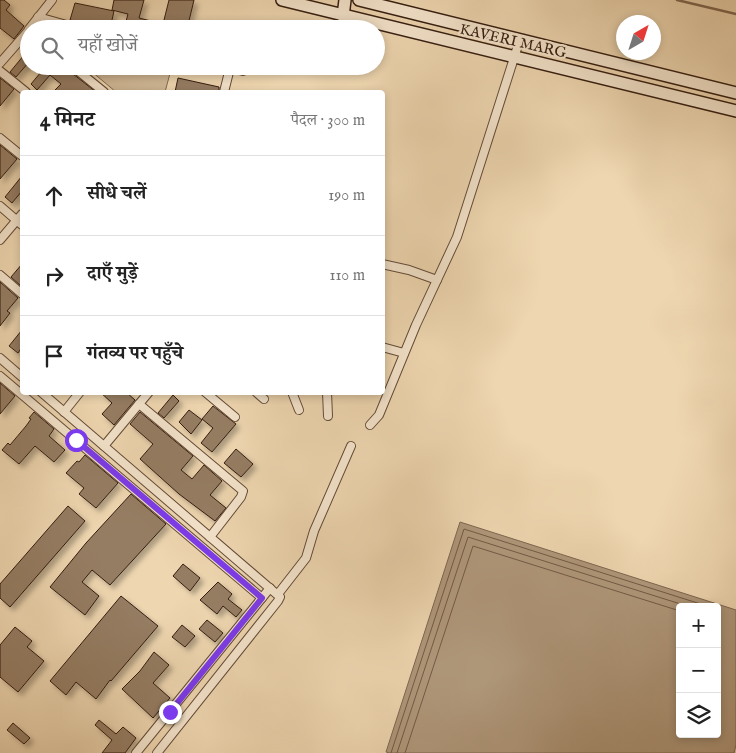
<!DOCTYPE html>
<html lang="hi">
<head>
<meta charset="utf-8">
<style>
	:root { --surface:#fff; --page:#f6f6f6; --text:#222; --muted:#767676; --line:#e0e0e0 }
	body { margin:0; font-family:"IM FELL English","Noto Serif Devanagari",serif; background:var(--page); color:var(--text) }
	.controls { position:absolute; right:15px; bottom:15px; display:grid; overflow:hidden; border-radius:5px; box-shadow:0 2px 8px #0003 }
	.controls button { width:45px; height:45px; display:grid; place-items:center; padding:0; border:0; border-bottom:1px solid var(--line); background:var(--surface); color:var(--text); font:25px sans-serif }
	.compass { position:absolute; left:616px; top:15px; width:45px; height:45px; border-radius:50%; background:var(--surface); box-shadow:0 2px 8px #0003; rotate:39deg }
	.stop { position:absolute; width:15px; height:15px; margin:-11px; border:4px solid #7c3aed; border-radius:50%; background:#fff }
	.stop.end { background:#7c3aed; border-color:#fff; box-shadow:0 1px 5px #0008 }
	.list { margin:0; padding:0; list-style:none }
	h2 { display:flex; justify-content:space-between; align-items:center; height:65px; margin:0; padding:0 20px; font-size:21px }
	h2 small { font-size:16px; font-weight:400; color:var(--muted) }
	.list li { display:grid; grid-template-columns:32px 1fr auto; gap:15px; align-items:center; box-sizing:border-box; height:80px; padding:0 20px; border-top:1px solid var(--line) }
	.list b { display:block; font-size:19px; white-space:nowrap }
	.list em { font-size:16px; font-style:normal; color:var(--muted) }
	.icon { flex:none; width:28px; height:28px; fill:none; stroke:currentColor; stroke-width:2; stroke-linecap:round; stroke-linejoin:round }
	.map { position:relative; flex:none; width:736px; height:753px; overflow:hidden }
	.search { position:absolute; background:var(--surface); box-shadow:0 2px 8px #0003; left:20px; top:20px; width:365px; height:55px; display:flex; align-items:center; gap:12px; box-sizing:border-box; padding:0 18px; border-radius:28px; color:var(--muted); font-size:19px }
	.panel { position:absolute; background:var(--surface); box-shadow:0 2px 8px #0003; left:20px; top:90px; width:365px; height:305px; border-radius:5px }
	.map>svg:first-child { display:block }
	.green { fill:#cfb795; stroke:#826a52 }
	.water { fill:#af977a; stroke:#7e6650; fill-rule:evenodd }
	.lines { fill:none; stroke-linecap:round; stroke-linejoin:round }
	.shore { stroke:#725a45; stroke-width:1 }
	.stream { stroke:#7e6650; stroke-width:2.5 }
	.building { fill:#957d63; stroke:#351d10; filter:url(#shadow) }
	.street-casing { stroke:#634b38; stroke-width:10 }
	.secondary-casing { stroke:#351d10; stroke-width:14 }
	.street { stroke:#f4e4cc; stroke-width:8 }
	.secondary { stroke:#f4e4cc; stroke-width:11 }
	.route { stroke:#7c3aed; stroke-width:6 }
	.labels { text-anchor:middle; dominant-baseline:central; stroke-width:4.5; stroke-linejoin:round; paint-order:stroke }
	.street-label { font-size:15px; fill:#351d10; stroke:#f4e4cc }
</style>
</head>
<body>
<div class="map">
<svg width="736" height="753" viewBox="0 0 736 753">
	<defs>
		<filter id="shadow"><feDropShadow dx="4" dy="4" stdDeviation="2.5" flood-color="#0004"/></filter>
	</defs>
	<rect width="100%" height="100%" fill="#eed6b0"/>
	<filter id="stains"><feTurbulence type="fractalNoise" baseFrequency=".004" numOctaves="4"/><feColorMatrix values="0 0 0 0 .2 0 0 0 0 .09 0 0 0 0 .02 0 0 0 .5 -.17"/></filter>
	<radialGradient id="worn" r=".72"><stop offset=".6" stop-color="#630" stop-opacity="0"/><stop offset="1" stop-color="#630" stop-opacity=".3"/></radialGradient>
	<polygon class="green" points="85,66 172,66 165,92 116,92"/>
	<path class="water" d="M460 522 736 610V745L734 753H390L386 752ZM680 607H717V734H680Z"/>
	<g class="lines">
		<g class="shore">
			<polyline points="391,753 464,529 710,607"/>
			<polyline points="397,753 468,537 690,607"/>
			<polyline points="405,753 473,546 680,611"/>
		</g>
		<polyline class="stream" points="677,0 736,14"/>
	</g>
	<g class="building">
		<polygon points="0,0 4,0 10,5 6,10 24,26 14,39 0,28"/>
		<polygon points="114,0 144,0 139,18 163,24 169,0 194,0 187,29 128,29 129,26 125,25 128,14 112,10"/>
		<polygon points="75,3 114,11 110,29 100,28 70,20"/>
		<polygon points="29,49 29,62 16,77 10,72"/>
		<polygon points="46,66 66,66 68,70 96,92 53,92 61,84 50,75 37,90 31,84"/>
		<polygon points="0,78 14,89 0,106"/>
		<polygon points="178,78 219,87 219,92 175,92"/>
		<polygon points="0,145 17,159 0,179"/>
		<polygon points="22,176 22,191 12,203 5,197"/>
		<polygon points="22,264 22,287 11,277"/>
		<polygon points="0,282 18,298 7,311 10,313 0,326"/>
		<polygon points="22,330 22,347 18,353 9,346"/>
		<polygon points="0,383 15,396 0,414"/>
		<polygon points="100,392 126,392 135,400 114,425 102,414 112,403"/>
		<polygon points="173,395 179,401 164,418 158,413"/>
		<polygon points="213,406 236,424 212,452 201,443 213,428 202,419"/>
		<polygon points="189,410 202,420 191,434 179,422"/>
		<polygon points="34,412 54,429 49,436 65,450 54,462 35,446 19,464 2,450 8,443 10,445 26,426 31,419 29,418"/>
		<polygon points="140,412 193,456 181,470 192,479 204,465 222,481 210,495 226,508 215,521 179,494 140,459 153,444 130,424"/>
		<polygon points="236,449 253,464 241,477 224,463"/>
		<polygon points="85,455 118,483 96,508 79,494 84,488 66,473 77,461 79,462"/>
		<polygon points="131,494 166,524 110,585 92,570 82,582 99,596 85,615 50,587 86,543"/>
		<polygon points="68,506 85,521 10,607 0,598 0,584"/>
		<polygon points="183,564 200,578 190,591 173,576"/>
		<polygon points="218,582 232,594 228,599 242,610 236,617 223,606 217,614 200,600"/>
		<polygon points="121,596 158,626 111,681 110,680 96,699 76,682 66,695 50,681"/>
		<polygon points="207,620 223,633 215,642 199,629"/>
		<polygon points="182,625 195,636 185,647 172,637"/>
		<polygon points="15,627 32,641 27,647 44,661 18,692 0,677 0,645"/>
		<polygon points="154,652 169,665 153,683 170,698 153,718 122,689 140,671"/>
		<polygon points="99,720 116,734 123,727 136,738 125,753 102,753 112,740 95,725"/>
		<polygon points="13,723 30,738 24,744 7,730"/>
	</g>
	<g class="lines">
		<g class="street-casing">
			<g id="street">
				<polyline points="38,17 81,29"/>
				<polyline points="29,29 52,0"/>
				<polyline points="0,63 29,30"/>
				<polyline points="72,66 104,92"/>
				<polyline points="224,66 243,71"/>
				<polyline points="0,71 26,92"/>
				<polyline points="224,92 230,68"/>
				<polyline points="0,138 22,156"/>
				<polyline points="0,206 22,225"/>
				<polyline points="0,240 22,214"/>
				<polyline points="382,264 409,270 437,280"/>
				<polyline points="0,275 22,294"/>
				<polyline points="382,347 404,353"/>
				<polyline points="0,358 22,377"/>
				<polyline points="0,376 262,598"/>
				<polyline points="41,392 280,597 278,601 157,753"/>
				<polyline points="205,392 235,417"/>
				<polyline points="256,392 264,399"/>
				<polyline points="292,392 299,410"/>
				<polyline points="327,392 328,416"/>
				<polyline points="139,404 243,491 241,497 210,537"/>
				<polyline points="64,412 80,392"/>
				<polyline points="370,425 379,415 416,325 457,237 520,39"/>
				<polyline points="104,446 149,392"/>
				<polyline points="278,594 306,558 314,531 351,446"/>
				<polyline points="136,753 270,588"/>
			</g>
		</g>
		<g class="secondary-casing">
			<g id="secondary">
				<polyline points="282,0 736,111"/>
				<polyline points="359,0 736,93"/>
				<polyline points="343,16 345,0"/>
			</g>
		</g>
		<use href="#street" class="street"/>
		<use href="#secondary" class="secondary"/>
	</g>
	<g class="lines">
		<polyline class="route" points="76,440 262,598 170,712"/>
	</g>
	<g class="labels">
		<g class="street-label">
			<text transform="translate(513 41) rotate(13)">KAVERI MARG</text>
		</g>
	</g>
	<rect width="100%" height="100%" filter="url(#stains)"/>
	<rect width="100%" height="100%" fill="url(#worn)"/>
</svg>
<div class="controls">
<button>+</button>
<button>−</button>
<button><svg class="icon" aria-label="layers" viewBox="0 0 24 24"><path d="M12 4l9 5-9 5-9-5zM3 14l9 5 9-5"/></svg></button>
</div>
<svg class="compass" viewBox="-18 -18 36 36"><path d="M0-13l5 13h-10z" fill="#e53935"/><path d="M0 13l5-13h-10z" fill="#767676"/></svg>
<div class="stop" style="left:76px;top:440px"></div>
<div class="stop end" style="left:170px;top:712px"></div>
<div class="search"><svg class="icon" aria-label="search" viewBox="0 0 24 24"><circle cx="10" cy="10" r="6"/><path d="M15 15l6 6"/></svg>यहाँ खोजें</div>
<section class="panel">
<h2>4 मिनट<small>पैदल · 300 m</small></h2>
<ul class="list">
<li><svg class="icon" aria-label="ahead" viewBox="0 0 24 24"><path d="M12 20V5M6 11l6-6 6 6"/></svg><div><b>सीधे चलें</b></div><em>190 m</em></li>
<li><svg class="icon" aria-label="right" viewBox="0 0 24 24"><path d="M7 20v-9h11M14 6l5 5-5 5"/></svg><div><b>दाएँ मुड़ें</b></div><em>110 m</em></li>
<li><svg class="icon" aria-label="arrive" viewBox="0 0 24 24"><path d="M6 21V4h12l-3 4 3 4H6"/></svg><div><b>गंतव्य पर पहुँचे</b></div></li>
</ul>
</section>
</div>
</body>
</html>
